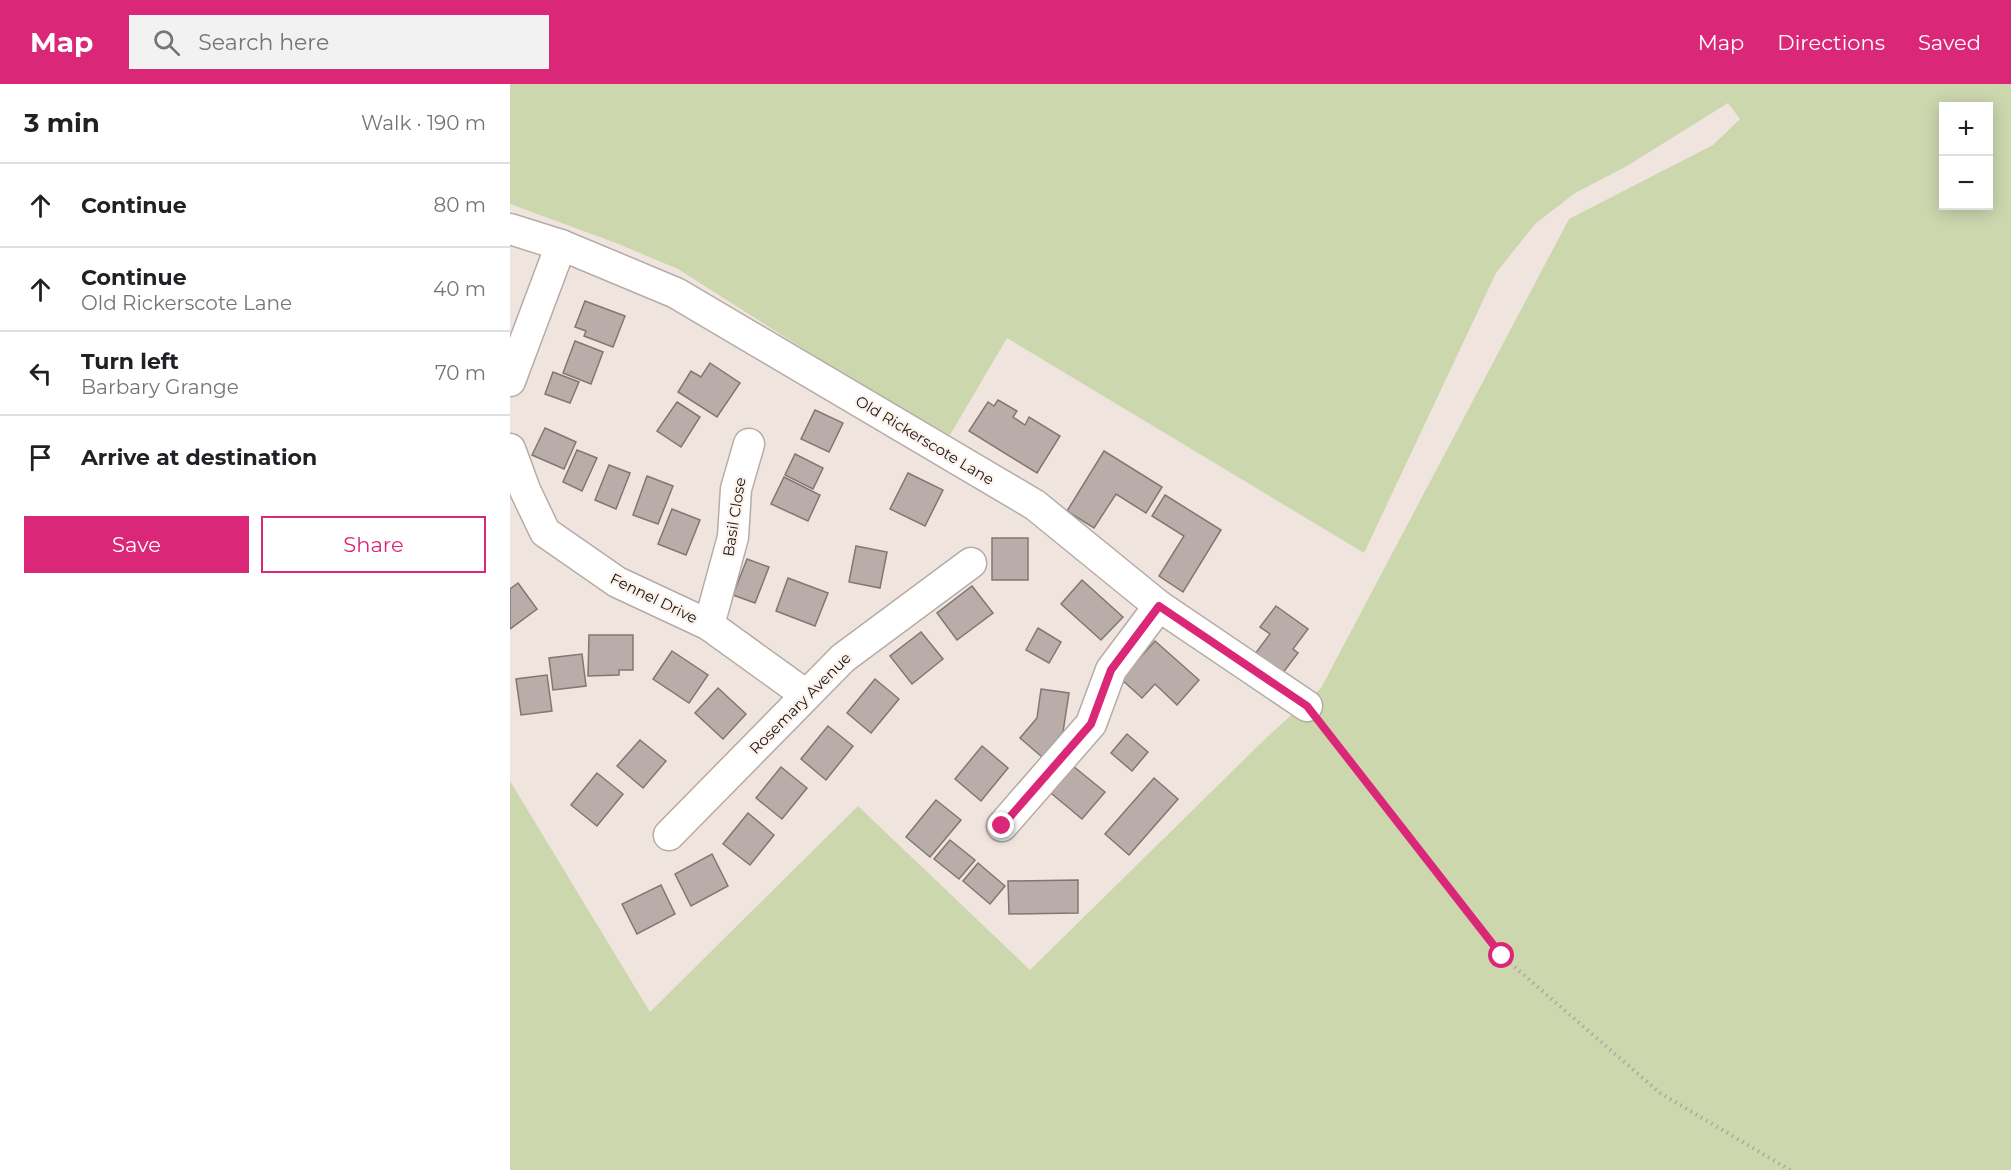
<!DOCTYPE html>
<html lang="en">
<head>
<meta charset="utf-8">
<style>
	:root { --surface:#fff; --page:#f2f2f2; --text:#202124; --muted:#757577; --line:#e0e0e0; --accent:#db2777 }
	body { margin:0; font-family:Montserrat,sans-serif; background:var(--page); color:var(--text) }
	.controls { position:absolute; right:18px; top:18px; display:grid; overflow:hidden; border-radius:0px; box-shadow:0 3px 15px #0003 }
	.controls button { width:54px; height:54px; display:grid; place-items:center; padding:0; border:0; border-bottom:2px solid var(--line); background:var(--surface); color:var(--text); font:30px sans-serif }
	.stop { position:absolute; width:18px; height:18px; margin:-14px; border:4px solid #db2777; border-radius:50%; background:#fff }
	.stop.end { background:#db2777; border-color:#fff; box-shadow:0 2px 6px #0008 }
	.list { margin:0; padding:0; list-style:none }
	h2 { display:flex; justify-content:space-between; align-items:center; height:78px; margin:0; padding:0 24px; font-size:26px }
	h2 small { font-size:20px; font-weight:400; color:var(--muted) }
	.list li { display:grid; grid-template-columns:39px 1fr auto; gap:18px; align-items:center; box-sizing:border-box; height:84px; padding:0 24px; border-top:2px solid var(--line) }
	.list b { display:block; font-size:22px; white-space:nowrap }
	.list p { margin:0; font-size:20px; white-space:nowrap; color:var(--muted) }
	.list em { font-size:20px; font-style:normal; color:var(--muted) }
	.actions { display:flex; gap:12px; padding:18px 24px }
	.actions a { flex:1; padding:14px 0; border:2px solid var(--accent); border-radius:0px; text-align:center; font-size:21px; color:var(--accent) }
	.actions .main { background:var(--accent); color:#fff }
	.icon { flex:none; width:33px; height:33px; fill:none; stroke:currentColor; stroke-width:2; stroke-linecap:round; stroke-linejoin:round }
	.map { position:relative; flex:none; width:1501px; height:1086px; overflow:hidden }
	header { display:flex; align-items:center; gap:36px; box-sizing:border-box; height:84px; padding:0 30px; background:var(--accent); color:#fff }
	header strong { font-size:28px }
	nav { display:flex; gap:33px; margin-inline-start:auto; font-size:21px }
	.search { width:420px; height:54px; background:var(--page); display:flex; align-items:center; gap:15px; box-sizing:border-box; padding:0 21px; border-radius:0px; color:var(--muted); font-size:22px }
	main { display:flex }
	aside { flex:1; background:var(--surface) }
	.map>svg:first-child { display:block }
	.green { fill:#ccd7ae; fill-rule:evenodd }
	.building { fill:#b8ada8; stroke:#817772; stroke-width:1.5 }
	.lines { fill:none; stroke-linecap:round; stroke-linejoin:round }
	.minor-casing { stroke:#b6aba6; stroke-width:33 }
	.path { stroke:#afa6a2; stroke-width:4; stroke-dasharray:1.5 4.5; stroke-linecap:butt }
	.minor { stroke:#fff; stroke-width:30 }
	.route { stroke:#db2777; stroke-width:8 }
	.labels { text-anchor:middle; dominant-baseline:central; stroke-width:4.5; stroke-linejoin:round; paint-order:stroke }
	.street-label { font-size:15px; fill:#1a1614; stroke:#fdf1ec }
</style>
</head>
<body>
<header>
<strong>Map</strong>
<div class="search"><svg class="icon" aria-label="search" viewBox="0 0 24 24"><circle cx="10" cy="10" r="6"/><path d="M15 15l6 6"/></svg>Search here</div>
<nav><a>Map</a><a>Directions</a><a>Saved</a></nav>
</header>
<main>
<aside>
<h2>3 min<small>Walk · 190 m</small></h2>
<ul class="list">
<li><svg class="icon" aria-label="ahead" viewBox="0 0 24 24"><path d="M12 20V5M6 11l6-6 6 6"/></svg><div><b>Continue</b></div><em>80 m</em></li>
<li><svg class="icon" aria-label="ahead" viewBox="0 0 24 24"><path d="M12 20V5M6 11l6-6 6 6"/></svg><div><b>Continue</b><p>Old Rickerscote Lane</p></div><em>40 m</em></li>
<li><svg class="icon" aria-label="left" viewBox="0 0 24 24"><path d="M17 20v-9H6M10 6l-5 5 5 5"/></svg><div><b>Turn left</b><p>Barbary Grange</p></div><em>70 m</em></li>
<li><svg class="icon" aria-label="arrive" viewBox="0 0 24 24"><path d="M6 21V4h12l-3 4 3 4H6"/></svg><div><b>Arrive at destination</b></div></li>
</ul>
<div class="actions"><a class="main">Save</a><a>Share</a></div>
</aside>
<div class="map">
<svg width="1501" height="1086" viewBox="0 0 1501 1086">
	<rect width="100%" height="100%" fill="#f0e4df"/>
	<path class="green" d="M0 0H1501V1086H0V697L140 928 348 722 520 886 754 656 811 604 1059 135 1203 61 1230 35 1218 19 1117 82 1065 109 1025 140 986 189 854 469 497 254 440 351 382 321 168 185 106 159 0 120ZM1434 22H1478V122H1434Z"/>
	<g class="building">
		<polygon points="75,217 115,232 103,263 74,252 76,247 65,243"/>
		<polygon points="65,257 93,268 81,300 53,289"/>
		<polygon points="200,279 230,299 207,333 168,308 181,287 191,293"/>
		<polygon points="43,288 69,298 60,319 35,310"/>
		<polygon points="488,316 507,327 503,333 515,341 519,333 550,352 527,389 459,347 478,318 484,322"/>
		<polygon points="167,318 190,333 171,363 147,347"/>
		<polygon points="305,326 333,339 319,368 291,355"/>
		<polygon points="35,344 66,358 54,385 22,371"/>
		<polygon points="67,366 87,374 72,407 53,398"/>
		<polygon points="594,367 652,403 636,429 606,410 584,444 557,427"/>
		<polygon points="285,370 313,384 303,405 275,391"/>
		<polygon points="99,381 120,389 106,425 85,416"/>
		<polygon points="398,389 433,406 415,442 380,425"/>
		<polygon points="137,392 163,402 148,440 123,431"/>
		<polygon points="274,393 310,411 298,437 261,420"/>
		<polygon points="655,411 711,446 673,508 649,492 674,452 642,432"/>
		<polygon points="162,425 190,436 176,471 148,460"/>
		<rect x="482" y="454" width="36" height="42"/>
		<polygon points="346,462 377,468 370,504 339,498"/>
		<polygon points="237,475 259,483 245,519 223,511"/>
		<polygon points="278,494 318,509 305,542 266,527"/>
		<polygon points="572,496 613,533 591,556 551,520"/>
		<polygon points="8,499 27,525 0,545 0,505"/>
		<polygon points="462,502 483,529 447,556 427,529"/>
		<polygon points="766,522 798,545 783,565 788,569 766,598 739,578 760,550 750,543"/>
		<polygon points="528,544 551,558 539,579 516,566"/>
		<polygon points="411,548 433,575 402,600 380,572"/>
		<polygon points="79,551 123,551 123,586 109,586 109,591 78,592"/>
		<polygon points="645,557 689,596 667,621 645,600 632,614 611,595"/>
		<polygon points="162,567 198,591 179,619 143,595"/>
		<polygon points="72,570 76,602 43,606 39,574"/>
		<polygon points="37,591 42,627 11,631 6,595"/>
		<polygon points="365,595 389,615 361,649 337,629"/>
		<polygon points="208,604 236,630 213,655 185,629"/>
		<polygon points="531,605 559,609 553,648 532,673 510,654 527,634"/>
		<polygon points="318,642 343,662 316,696 291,675"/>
		<polygon points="617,650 638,668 622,687 601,669"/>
		<polygon points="130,656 156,677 133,704 107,682"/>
		<polygon points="472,662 498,684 471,717 445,695"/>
		<polygon points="558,678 595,708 572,735 536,705"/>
		<polygon points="271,683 297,704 272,735 246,714"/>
		<polygon points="87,689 113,710 87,742 61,721"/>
		<polygon points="644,694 668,715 619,771 595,750"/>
		<polygon points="426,716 451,736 420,773 396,753"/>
		<polygon points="238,729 264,751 240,781 213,760"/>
		<polygon points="440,756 465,776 449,795 424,775"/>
		<polygon points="202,770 218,802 181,822 165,790"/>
		<polygon points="468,779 495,802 480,820 453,797"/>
		<polygon points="568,796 568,829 499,830 498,797"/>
		<polygon points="151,801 165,830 127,850 112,820"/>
	</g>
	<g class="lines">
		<g class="minor-casing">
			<g id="minor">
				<polyline points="0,145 51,161 166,209 525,421 649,522 797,622"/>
				<polyline points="0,297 51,161"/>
				<polyline points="0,365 15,406 35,448 107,498 199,541 296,611"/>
				<polyline points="199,541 223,453 226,405 239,360"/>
				<polyline points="492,742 581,640 601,586 649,522"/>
				<polyline points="159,751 333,574 461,479"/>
			</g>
		</g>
		<polyline class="path" points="814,644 992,872 1150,1009 1280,1086"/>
		<use href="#minor" class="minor"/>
	</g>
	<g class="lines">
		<polyline class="route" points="492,742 581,640 601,586 649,522 797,622 992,872"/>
	</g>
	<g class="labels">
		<g class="street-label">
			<text transform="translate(415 356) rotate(31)">Old Rickerscote Lane</text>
			<text transform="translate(224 433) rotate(-81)">Basil Close</text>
			<text transform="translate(144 514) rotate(26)">Fennel Drive</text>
			<text transform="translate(290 619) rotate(-45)">Rosemary Avenue</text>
		</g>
	</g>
</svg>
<div class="controls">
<button>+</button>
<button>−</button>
</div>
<div class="stop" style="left:992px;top:872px"></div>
<div class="stop end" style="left:492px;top:742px"></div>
</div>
</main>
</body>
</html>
